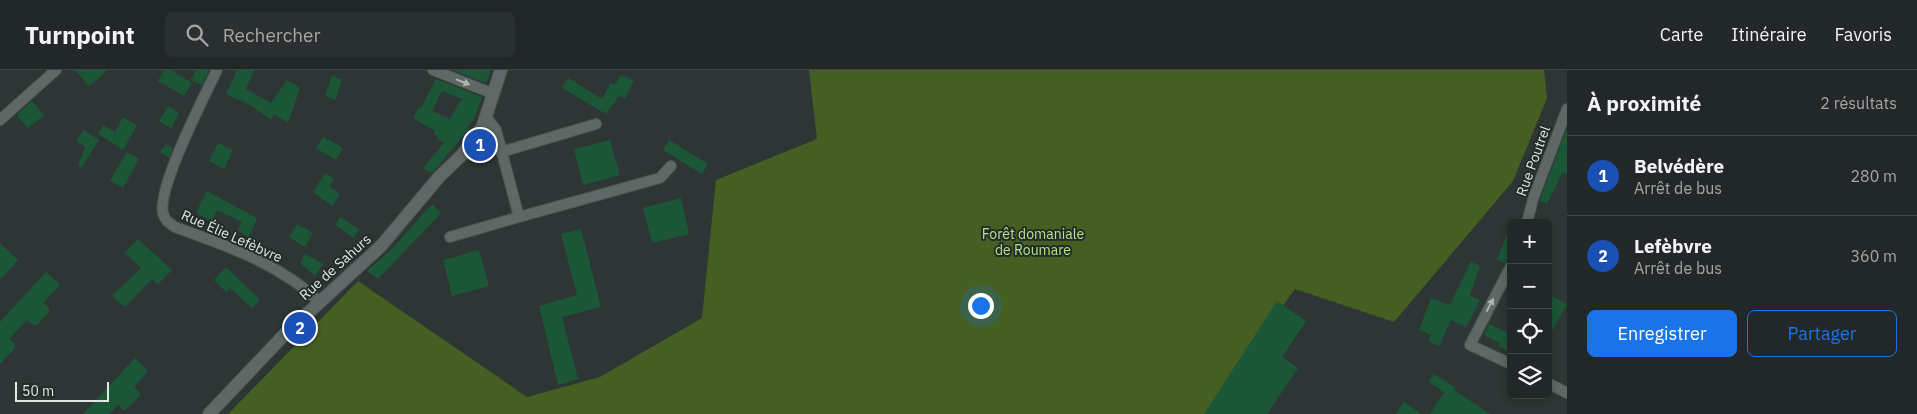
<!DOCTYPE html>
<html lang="fr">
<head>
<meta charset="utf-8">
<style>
	:root { --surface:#222827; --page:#2a302f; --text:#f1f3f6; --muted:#a2a6a7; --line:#3f4444; --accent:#1a73e8 }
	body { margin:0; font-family:"IBM Plex Sans",sans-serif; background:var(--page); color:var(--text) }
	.controls { position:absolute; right:15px; bottom:15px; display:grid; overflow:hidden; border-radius:8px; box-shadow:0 2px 8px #0003 }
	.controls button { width:45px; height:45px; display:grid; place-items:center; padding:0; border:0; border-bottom:1px solid var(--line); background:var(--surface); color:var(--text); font:25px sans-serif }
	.scale { position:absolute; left:15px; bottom:12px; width:94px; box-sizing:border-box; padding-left:5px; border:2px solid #e2e7e6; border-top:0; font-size:14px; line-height:18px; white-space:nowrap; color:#e2e7e6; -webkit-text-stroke:4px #242c2a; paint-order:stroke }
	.you { position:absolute; left:980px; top:235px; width:18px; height:18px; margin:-12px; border:4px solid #fff; border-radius:50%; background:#1a73e8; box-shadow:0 0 0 8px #1a73e833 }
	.badge { display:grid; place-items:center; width:32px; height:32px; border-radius:50%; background:var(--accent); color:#fff; font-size:16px; font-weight:700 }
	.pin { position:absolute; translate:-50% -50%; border:2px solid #fff; box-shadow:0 1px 5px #0006 }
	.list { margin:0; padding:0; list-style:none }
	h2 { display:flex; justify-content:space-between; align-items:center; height:65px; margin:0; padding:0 20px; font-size:21px }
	h2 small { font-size:16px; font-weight:400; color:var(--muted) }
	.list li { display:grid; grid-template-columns:32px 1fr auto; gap:15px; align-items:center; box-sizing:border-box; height:80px; padding:0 20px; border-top:1px solid var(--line) }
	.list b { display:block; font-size:19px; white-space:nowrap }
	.list p { margin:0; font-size:16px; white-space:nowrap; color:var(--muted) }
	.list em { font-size:16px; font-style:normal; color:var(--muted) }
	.actions { display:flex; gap:10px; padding:15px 20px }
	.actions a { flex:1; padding:11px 0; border:1px solid var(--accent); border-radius:8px; text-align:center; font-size:18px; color:var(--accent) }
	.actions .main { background:var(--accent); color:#fff }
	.icon { flex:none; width:28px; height:28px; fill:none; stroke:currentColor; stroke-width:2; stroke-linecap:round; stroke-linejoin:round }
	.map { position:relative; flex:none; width:1567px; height:344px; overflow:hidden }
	header { display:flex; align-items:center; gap:30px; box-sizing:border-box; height:70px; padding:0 25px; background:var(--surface); border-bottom:1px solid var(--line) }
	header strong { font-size:24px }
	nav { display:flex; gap:28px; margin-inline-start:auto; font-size:18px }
	.search { width:350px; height:45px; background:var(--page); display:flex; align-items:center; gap:12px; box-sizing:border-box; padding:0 18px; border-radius:8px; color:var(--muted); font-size:19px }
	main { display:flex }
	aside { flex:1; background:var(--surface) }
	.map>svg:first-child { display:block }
	.green { fill:#455f23 }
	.building { fill:#1b5737; fill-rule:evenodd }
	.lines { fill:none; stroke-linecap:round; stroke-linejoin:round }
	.minor-casing { stroke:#4b5251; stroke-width:12 }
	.tertiary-casing { stroke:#4b5251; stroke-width:14 }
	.minor { stroke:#5f6866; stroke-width:10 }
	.tertiary { stroke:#5f6866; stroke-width:12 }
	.oneway { fill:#aeb4b3 }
	.labels { text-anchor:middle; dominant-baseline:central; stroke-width:4; stroke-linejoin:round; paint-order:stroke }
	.street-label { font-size:14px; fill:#e2e7e6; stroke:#242c2a }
	.park-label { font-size:14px; fill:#b5e282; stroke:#242c2a }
</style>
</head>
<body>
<header>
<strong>Turnpoint</strong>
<div class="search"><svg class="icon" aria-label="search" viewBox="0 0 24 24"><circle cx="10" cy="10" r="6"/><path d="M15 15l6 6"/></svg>Rechercher</div>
<nav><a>Carte</a><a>Itinéraire</a><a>Favoris</a></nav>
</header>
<main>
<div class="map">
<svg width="1567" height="344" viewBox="0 0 1567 344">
	<rect width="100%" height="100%" fill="#2d3634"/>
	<polygon class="green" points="809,0 1544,0 1547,28 1513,111 1394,252 1295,219 1230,309 1217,344 228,344 358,211 527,327 600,307 702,248 716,110 817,69"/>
	<g class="building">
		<polygon points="75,0 108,0 89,16"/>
		<polygon points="164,0 171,0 192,13 184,26 158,11"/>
		<polygon points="196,0 209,0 202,15 191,10"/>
		<polygon points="237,0 254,0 246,19 271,33 287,10 300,18 288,53 274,44 271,50 252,36 226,24"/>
		<polygon points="452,0 491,0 486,13"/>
		<polygon points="332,5 342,10 335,30 325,26"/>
		<polygon points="621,5 634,11 625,28 619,26 606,44 562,18 568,8 602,29 611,13 615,15"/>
		<path d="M436 9 482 27 474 49 467 57 470 58 432 103 423 98 444 73 437 68 438 67 434 64 435 61 413 48 419 37 421 38ZM442 21 462 29 450 49 432 41Z"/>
		<polygon points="32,31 44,45 28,58 18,47 18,43"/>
		<polygon points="168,36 179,43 171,58 159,51"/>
		<polygon points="123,47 137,55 123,80 98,64 103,55 115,62"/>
		<polygon points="1567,58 1567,105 1563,102 1547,134 1540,130"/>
		<polygon points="84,60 99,70 81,98 78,96 85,77 76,71"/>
		<polygon points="323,67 343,78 336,90 316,78"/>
		<polygon points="610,70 620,105 583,115 574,79"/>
		<polygon points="669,70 708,94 702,104 663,80"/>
		<polygon points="218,73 233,80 224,99 209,91"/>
		<polygon points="166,74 173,79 169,88 160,82"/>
		<polygon points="127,82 139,89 123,118 110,110"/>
		<polygon points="325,103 334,109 329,116 340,124 332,136 313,122"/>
		<polygon points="207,121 257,148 249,167 238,161 242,152 217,140 212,151 196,143"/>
		<polygon points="681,128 689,164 652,173 643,138"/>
		<polygon points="432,134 441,143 378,209 367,201 391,180"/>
		<polygon points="340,147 359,159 354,168 335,155"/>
		<polygon points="297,154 313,163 305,177 289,167"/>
		<polygon points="1510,156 1511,184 1505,193 1497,190"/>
		<polygon points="581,159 601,237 562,247 578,309 558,315 539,236 577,225 561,164"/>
		<polygon points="138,169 172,200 158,214 152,209 125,237 112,226 141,198 125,183"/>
		<polygon points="0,173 18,190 0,210"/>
		<polygon points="479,180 489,216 452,226 443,190"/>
		<polygon points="305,184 323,194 315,206 300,193"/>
		<polygon points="1471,192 1480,196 1470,225 1480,230 1466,257 1451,250 1439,276 1428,271 1431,265 1419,260 1431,228 1450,235"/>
		<polygon points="226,197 260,230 252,238 230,218 226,222 214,210"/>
		<polygon points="46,202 60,215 43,233 49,238 49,242 37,255 33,255 27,250 9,269 15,274 15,278 0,294 0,252"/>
		<polygon points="1548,224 1567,234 1548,268"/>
		<polygon points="1277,231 1306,251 1282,287 1298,298 1267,344 1204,344"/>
		<polygon points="1489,254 1506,262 1511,256 1511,282 1498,276 1500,273 1484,265"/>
		<polygon points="135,288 148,301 134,317 141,324 127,339 123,340 118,334 109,344 83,344"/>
		<polygon points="1434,304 1456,318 1454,320 1490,344 1430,344 1444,322 1429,312"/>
		<polygon points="1404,332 1422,344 1396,344"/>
	</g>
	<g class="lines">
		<g class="minor-casing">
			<g id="minor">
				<path d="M217 0C204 27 157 118 163 143 165 151 169 153 175 157 227 176 278 193 319 231"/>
				<polyline points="433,0 494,24"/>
				<polyline points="486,47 496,60 519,147 660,108 671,96"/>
				<polyline points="0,50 56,0"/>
				<polyline points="501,82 596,54"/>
				<polyline points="1527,153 1533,129 1567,39"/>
				<polyline points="450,167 519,147"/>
				<polyline points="1511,196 1470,275 1511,294"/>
				<polyline points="1548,313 1567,323"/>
			</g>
		</g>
		<g class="tertiary-casing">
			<polyline id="tertiary" points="209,344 284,265 381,176 439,107 462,85 482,58 501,0"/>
		</g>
		<use href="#minor" class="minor"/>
		<use href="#tertiary" class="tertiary"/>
	</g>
	<defs><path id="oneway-solid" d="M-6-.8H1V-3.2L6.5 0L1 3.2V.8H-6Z" transform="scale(1.25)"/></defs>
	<g class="oneway">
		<use href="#oneway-solid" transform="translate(463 12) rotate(21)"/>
		<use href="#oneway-solid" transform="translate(1490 235) rotate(-62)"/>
	</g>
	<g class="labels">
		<g class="street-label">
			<text transform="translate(1533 91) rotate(-70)">Rue Poutrel</text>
			<text transform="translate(232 166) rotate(24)">Rue Élie Lefèbvre</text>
			<text transform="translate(335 197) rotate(-42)">Rue de Sahurs</text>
		</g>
		<g class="park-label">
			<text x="1033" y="164">Forêt domaniale<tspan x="1033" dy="16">de Roumare</tspan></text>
		</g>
	</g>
</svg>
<div class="controls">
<button>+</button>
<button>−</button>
<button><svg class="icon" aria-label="locate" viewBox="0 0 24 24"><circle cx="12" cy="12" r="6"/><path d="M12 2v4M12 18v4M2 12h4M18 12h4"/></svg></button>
<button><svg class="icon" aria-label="layers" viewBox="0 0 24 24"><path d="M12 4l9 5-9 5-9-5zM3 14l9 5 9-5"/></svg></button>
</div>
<div class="scale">50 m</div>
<div class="you"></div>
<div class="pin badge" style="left:480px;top:75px;background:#1a4fb4">1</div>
<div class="pin badge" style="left:300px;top:258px;background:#1a4fb4">2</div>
</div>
<aside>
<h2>À proximité<small>2 résultats</small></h2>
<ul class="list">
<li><span class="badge" style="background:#1a4fb4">1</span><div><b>Belvédère</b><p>Arrêt de bus</p></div><em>280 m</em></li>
<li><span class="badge" style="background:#1a4fb4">2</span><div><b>Lefèbvre</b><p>Arrêt de bus</p></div><em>360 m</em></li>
</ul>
<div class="actions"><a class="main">Enregistrer</a><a>Partager</a></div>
</aside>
</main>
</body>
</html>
